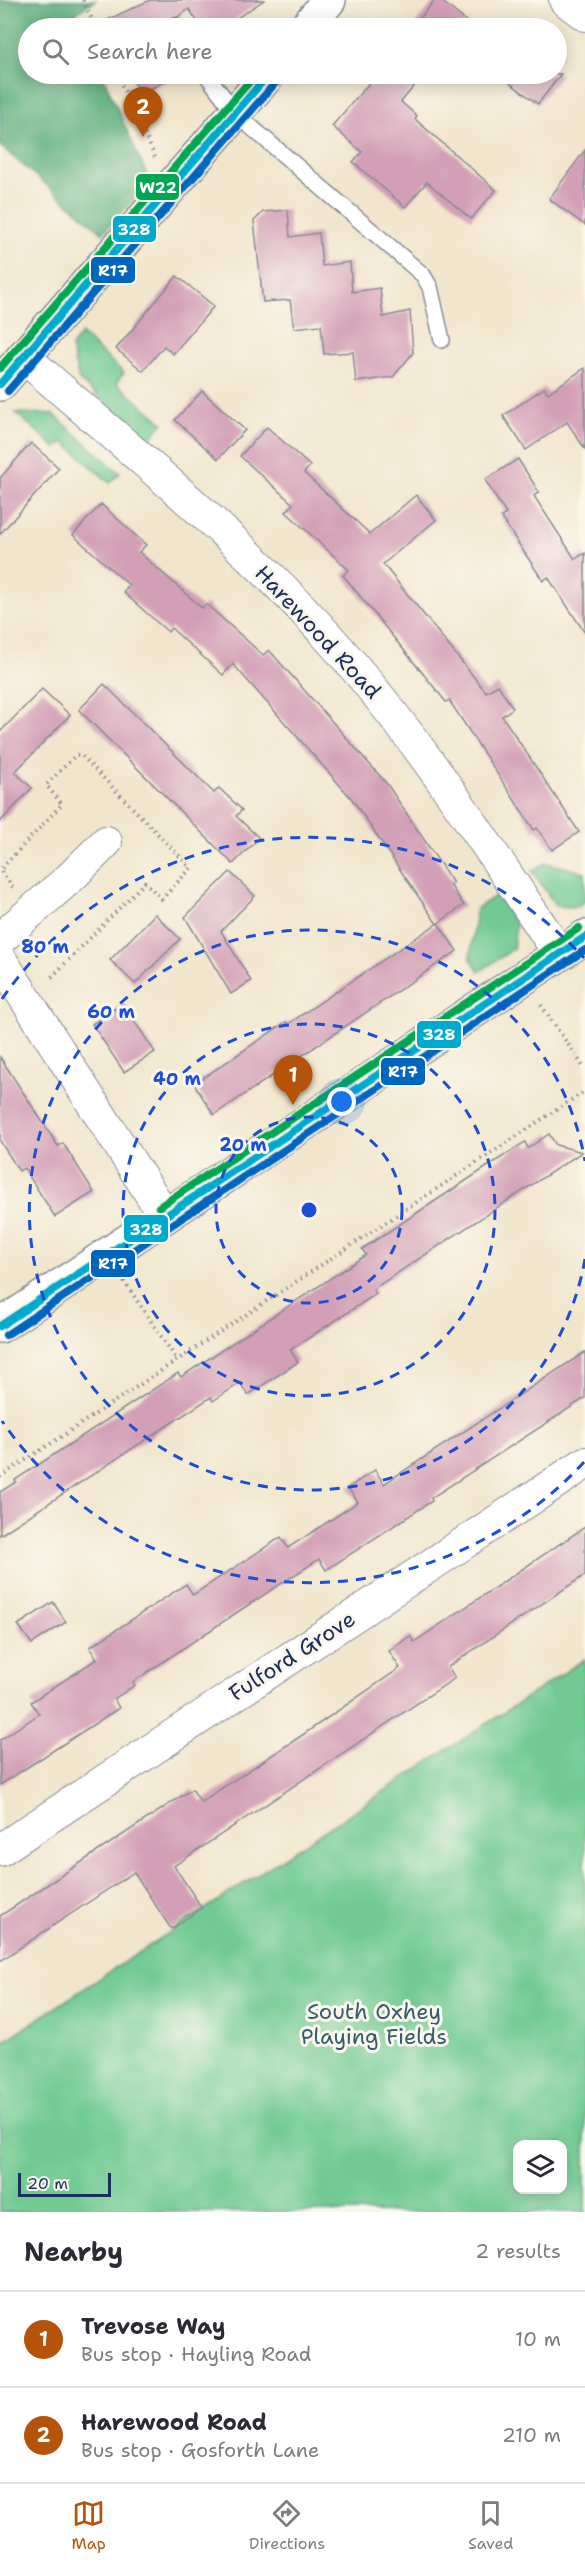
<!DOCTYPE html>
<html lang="en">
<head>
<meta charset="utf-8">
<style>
	:root { --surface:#fff; --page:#f2f2f3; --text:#2b2b33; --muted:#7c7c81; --line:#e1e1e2; --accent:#b45309 }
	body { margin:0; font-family:"Shantell Sans",sans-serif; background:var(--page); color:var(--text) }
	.controls { position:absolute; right:18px; bottom:18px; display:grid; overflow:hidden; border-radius:12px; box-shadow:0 3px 15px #0003 }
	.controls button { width:54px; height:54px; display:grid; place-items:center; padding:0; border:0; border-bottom:2px solid var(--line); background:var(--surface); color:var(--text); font:30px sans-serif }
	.scale { position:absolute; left:18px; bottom:15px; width:93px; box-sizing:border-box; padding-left:6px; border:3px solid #1b2f5e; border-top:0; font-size:16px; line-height:21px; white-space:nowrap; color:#1b2f5e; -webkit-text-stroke:4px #fbf7ec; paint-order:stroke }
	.you { position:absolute; left:342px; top:1102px; width:21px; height:21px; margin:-15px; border:4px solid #fff; border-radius:50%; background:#1a73e8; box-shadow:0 0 0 9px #1a73e833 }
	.badge { display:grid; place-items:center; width:39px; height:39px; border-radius:50%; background:var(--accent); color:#fff; font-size:20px; font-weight:700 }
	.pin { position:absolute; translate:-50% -50px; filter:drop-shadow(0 2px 3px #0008) }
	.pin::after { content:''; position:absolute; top:32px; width:21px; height:18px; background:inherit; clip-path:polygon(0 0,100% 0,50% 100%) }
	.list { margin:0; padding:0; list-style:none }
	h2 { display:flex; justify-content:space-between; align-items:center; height:78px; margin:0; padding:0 24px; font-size:26px }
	h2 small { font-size:20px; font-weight:400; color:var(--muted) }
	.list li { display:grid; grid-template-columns:39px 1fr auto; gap:18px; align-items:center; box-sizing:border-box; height:96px; padding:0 24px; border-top:2px solid var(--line) }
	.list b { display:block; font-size:22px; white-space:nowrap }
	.list p { margin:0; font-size:20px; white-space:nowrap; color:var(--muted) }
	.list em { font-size:20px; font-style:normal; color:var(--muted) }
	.icon { flex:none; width:33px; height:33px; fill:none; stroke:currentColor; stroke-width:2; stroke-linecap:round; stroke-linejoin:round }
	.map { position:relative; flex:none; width:585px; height:2212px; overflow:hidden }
	.search { position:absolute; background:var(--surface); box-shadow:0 3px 15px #0003; left:18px; right:18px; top:18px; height:66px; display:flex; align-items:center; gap:15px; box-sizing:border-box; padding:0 21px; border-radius:33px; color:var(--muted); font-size:22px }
	.sheet { height:270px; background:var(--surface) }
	nav { display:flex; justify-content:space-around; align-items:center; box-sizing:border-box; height:84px; border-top:2px solid var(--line); background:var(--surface); font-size:16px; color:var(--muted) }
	nav a { display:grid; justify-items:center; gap:3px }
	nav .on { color:var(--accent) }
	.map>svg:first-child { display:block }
	.green { fill:#6fca91; stroke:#457c78; stroke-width:1.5; fill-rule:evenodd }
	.forest { fill:#5bae7b; stroke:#3b6e6c; stroke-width:1.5 }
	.building { fill:#d29fb6 }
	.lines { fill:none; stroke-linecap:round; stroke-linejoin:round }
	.service-casing { stroke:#868a95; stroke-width:18 }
	.minor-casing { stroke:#868a95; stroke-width:34 }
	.tertiary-casing { stroke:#868a95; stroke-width:36 }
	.path { stroke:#868a95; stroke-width:4; stroke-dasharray:1.5 4.5; stroke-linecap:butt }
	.service { stroke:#fff; stroke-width:15 }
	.minor { stroke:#fff; stroke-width:32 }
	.tertiary { stroke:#fff; stroke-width:33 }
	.bus-1-casing { stroke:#fbf7ec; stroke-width:12 }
	.bus-2-casing { stroke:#fbf7ec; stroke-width:12 }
	.bus-3-casing { stroke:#fbf7ec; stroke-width:12 }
	.bus-1 { stroke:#00a9ce; stroke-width:8 }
	.bus-2 { stroke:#0065bd; stroke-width:8 }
	.bus-3 { stroke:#00a651; stroke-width:8 }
	.ring { fill:none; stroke:#1d4ed8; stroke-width:3; stroke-dasharray:10 8 }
	.labels { text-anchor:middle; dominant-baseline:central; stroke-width:6; stroke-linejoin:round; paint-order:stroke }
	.street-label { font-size:22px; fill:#1b2f5e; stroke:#fbf7ec }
	.park-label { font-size:22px; fill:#345e6d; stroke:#fbf7ec }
	.centre { fill:#1d4ed8; stroke:#fbf7ec; stroke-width:3 }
	.ring-label { font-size:18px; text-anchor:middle; font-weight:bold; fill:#1d4ed8; stroke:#fbf7ec; stroke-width:6; stroke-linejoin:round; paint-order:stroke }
	.line-badge { stroke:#fbf7ec; stroke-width:2 }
	.badge-label { font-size:16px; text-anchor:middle; font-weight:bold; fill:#fff }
</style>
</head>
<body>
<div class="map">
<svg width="585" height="2212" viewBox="0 0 585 2212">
	<rect width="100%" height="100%" fill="#fbf7ec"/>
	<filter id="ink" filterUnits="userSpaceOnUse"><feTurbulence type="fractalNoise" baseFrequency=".0167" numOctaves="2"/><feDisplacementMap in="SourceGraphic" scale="12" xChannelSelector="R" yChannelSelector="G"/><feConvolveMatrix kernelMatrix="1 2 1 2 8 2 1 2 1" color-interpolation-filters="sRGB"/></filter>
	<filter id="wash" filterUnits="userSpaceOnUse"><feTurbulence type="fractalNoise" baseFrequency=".008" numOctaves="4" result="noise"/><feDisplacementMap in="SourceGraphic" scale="24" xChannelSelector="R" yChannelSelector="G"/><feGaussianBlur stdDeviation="1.35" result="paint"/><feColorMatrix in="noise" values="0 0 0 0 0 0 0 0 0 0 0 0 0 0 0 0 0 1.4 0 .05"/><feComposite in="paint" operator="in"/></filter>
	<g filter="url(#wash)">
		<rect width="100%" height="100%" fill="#f1e6cc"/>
		<g class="green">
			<polygon points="81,334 124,373 116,383 163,423 149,440 79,380 71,347"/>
			<polygon points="16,413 53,414 120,473 110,483 64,442 56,448"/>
			<polygon points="546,863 585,872 585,901 576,907 556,906 532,871"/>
			<polygon points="497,895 516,925 513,949 479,972 470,957 476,909"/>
			<path d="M585 1659V2212H0V2044ZM518 2144H562V2190H518Z"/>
		</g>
		<polygon class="forest" points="0,0 96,0 75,14 82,28 28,28 28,74 102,74 150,182 103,233 0,146"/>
		<g id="blocks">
			<g class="building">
				<polygon points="150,0 264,0 222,28 202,28 189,9 178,17 171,18 159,28 109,28 105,21"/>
				<polygon points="435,0 440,0 466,21 460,28 412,28"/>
				<polygon points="130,74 169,74 172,78 140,94"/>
				<polygon points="377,74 424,74 401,102 417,116 415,119 496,190 471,219 427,182 405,207 353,162 362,152 332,126"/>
				<polygon points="498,74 561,74 538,104"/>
				<polygon points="585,150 585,225 549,199"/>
				<polygon points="288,210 290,237 319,233 322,266 350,262 352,292 380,288 383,317 410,311 413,353 393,377 356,382 353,352 324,354 321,325 294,328 290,300 263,302 254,221 263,212"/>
				<polygon points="177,276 214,306 173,354 164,346 143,371 116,349"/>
				<polygon points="585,368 585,449 567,422 526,450 503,416 544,388 548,393"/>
				<polygon points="202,391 245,430 218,459 175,420"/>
				<polygon points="267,427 310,466 304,473 370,534 416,495 436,520 383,564 486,692 498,685 513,708 502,716 579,832 552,850 537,828 534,830 449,700 446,702 343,575 349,570 286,512 293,504 240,456"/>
				<polygon points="31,443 59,468 0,534 0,478"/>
				<polygon points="518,459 539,492 534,496 575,559 585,553 585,633 548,577 543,581 501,517 506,514 485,480"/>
				<polygon points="101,504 146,545 139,552 202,608 206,604 263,655 269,650 387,784 453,883 450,885 464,905 437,924 352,799 233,664 223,675 171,628 168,632 123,592 129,585 73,535"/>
				<polygon points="104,684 214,793 219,788 242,810 236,816 259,838 233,864 79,710"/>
				<polygon points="42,689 70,715 15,772 32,788 0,822 0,732"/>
				<polygon points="230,872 255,896 221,931 251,981 231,994 185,917"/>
				<polygon points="155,914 180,939 135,984 110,960"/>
				<polygon points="438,923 457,951 214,1115 194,1084 286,1022 288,1024"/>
				<polygon points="123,1004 155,1052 124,1072 92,1024"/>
				<polygon points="0,1057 58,1146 63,1143 94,1192 55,1217 24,1168 19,1171 0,1141"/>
				<polygon points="549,1134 556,1145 582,1152 373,1289 376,1294 290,1350 298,1362 248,1395 240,1383 213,1401 211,1397 0,1535 0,1492 16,1482 15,1480 178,1373 181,1377 366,1255 362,1249 525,1142 528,1148"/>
				<polygon points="585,1352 585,1398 431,1498 432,1501 326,1570 319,1559 239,1611 133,1682 135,1685 114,1699 119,1708 0,1785 0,1740 39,1714 31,1702 97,1659 90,1647 186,1584 193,1595 281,1537 288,1548 358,1502 348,1488 375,1470 384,1484"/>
				<polygon points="585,1527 585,1575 448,1667 455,1678 174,1866 202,1908 171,1929 134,1872 0,1961 0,1916 192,1789 201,1802 304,1734 400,1668 389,1651 410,1636 414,1642"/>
				<polygon points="53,1602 66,1622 32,1644 18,1625"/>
			</g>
		</g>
	</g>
	<g filter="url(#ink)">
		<use href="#blocks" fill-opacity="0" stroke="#868a95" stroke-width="1.5"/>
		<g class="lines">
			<g class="service-casing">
				<g id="service">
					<polyline points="176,26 177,28"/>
					<polyline points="206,74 236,114 423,275 430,287 442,340"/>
				</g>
			</g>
			<g class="minor-casing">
				<g id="minor">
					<polyline points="565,0 585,15"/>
					<path d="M24 357C127 448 238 536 330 639 417 736 487 845 559 953"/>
					<polyline points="0,939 71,877 106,842"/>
					<polyline points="0,959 165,1216"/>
					<polyline points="0,1850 585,1463"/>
				</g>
			</g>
			<g class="tertiary-casing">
				<g id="tertiary">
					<polyline points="306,28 329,0"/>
					<polyline points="0,384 269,74"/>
					<polyline points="0,1326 585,937"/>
				</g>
			</g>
			<g class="path">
				<polyline points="83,0 96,28"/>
				<polyline points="117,74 155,157"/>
				<polyline points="13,887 0,870 62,804 46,785 76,755 81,755 191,868 162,899 145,882 50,979"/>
				<polyline points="541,1005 585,1069"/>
				<polyline points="124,1281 177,1360"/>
				<polyline points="0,1477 585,1091"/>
			</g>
			<use href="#service" class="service"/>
			<use href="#minor" class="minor"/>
			<use href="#tertiary" class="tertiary"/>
			<g class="bus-1-casing">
				<g id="bus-1">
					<polyline points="0,384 269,74"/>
					<polyline points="0,1326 585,937"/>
				</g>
			</g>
			<g class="bus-2-casing">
				<g id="bus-2">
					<polyline points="8,391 277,81"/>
					<polyline points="6,1335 585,950"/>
				</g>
			</g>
			<g class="bus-3-casing">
				<g id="bus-3">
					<polyline points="0,368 256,74"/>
					<polyline points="159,1207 579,928"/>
				</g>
			</g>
			<use href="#bus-1" class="bus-1"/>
			<use href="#bus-2" class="bus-2"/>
			<use href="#bus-3" class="bus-3"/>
		</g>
	</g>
	<g class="ring">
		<circle cx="309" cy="1210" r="93"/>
		<circle cx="309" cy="1210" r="186"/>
		<path d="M585 1259A280 280 0 1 1 585 1161"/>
		<path d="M584 1462A373 373 0 0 1 2 1421M2 999A373 373 0 0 1 584 958"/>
	</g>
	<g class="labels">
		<g class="street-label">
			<text transform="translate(318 632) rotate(47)">Harewood Road</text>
			<text transform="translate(292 1656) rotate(-33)">Fulford Grove</text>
		</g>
		<g class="park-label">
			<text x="374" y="2011">South Oxhey<tspan x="374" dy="25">Playing Fields</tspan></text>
		</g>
	</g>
	<circle cx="309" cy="1210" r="9" class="centre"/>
	<g class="ring-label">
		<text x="45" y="953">80 m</text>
		<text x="111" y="1018">60 m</text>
		<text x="177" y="1085">40 m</text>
		<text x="243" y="1151">20 m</text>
	</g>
	<g class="line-badge">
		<rect x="135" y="173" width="45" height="28" rx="6" fill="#00a651"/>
		<rect x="112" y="215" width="45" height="28" rx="6" fill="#00a9ce"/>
		<rect x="90" y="256" width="46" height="28" rx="6" fill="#0065bd"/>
		<rect x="416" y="1020" width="46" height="29" rx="6" fill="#00a9ce"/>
		<rect x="380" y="1057" width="46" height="29" rx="6" fill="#0065bd"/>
		<rect x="123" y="1214" width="46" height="29" rx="6" fill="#00a9ce"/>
		<rect x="90" y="1249" width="46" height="29" rx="6" fill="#0065bd"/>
	</g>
	<g class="badge-label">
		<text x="158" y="193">W22</text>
		<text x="134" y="235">328</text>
		<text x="113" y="276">R17</text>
		<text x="439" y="1040">328</text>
		<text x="403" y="1077">R17</text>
		<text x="146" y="1235">328</text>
		<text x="113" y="1269">R17</text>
	</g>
</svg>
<div class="controls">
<button><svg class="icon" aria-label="layers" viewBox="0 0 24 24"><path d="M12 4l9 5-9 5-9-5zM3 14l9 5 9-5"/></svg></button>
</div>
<div class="scale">20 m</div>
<div class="you"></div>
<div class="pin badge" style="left:293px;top:1105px">1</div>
<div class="pin badge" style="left:143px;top:137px">2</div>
<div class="search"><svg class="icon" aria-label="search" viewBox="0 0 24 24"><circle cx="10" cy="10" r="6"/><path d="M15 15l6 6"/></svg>Search here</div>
</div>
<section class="sheet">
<h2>Nearby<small>2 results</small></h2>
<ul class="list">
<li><span class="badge">1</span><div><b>Trevose Way</b><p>Bus stop · Hayling Road</p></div><em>10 m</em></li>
<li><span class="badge">2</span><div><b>Harewood Road</b><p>Bus stop · Gosforth Lane</p></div><em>210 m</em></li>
</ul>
</section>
<nav>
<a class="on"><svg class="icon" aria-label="map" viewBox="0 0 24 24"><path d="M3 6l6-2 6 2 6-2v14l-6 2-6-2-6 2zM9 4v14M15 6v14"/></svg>Map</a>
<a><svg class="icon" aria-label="directions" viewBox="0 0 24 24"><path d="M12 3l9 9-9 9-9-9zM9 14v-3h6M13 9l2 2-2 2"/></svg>Directions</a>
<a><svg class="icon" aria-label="saved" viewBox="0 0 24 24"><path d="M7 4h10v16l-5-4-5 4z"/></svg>Saved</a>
</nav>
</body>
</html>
